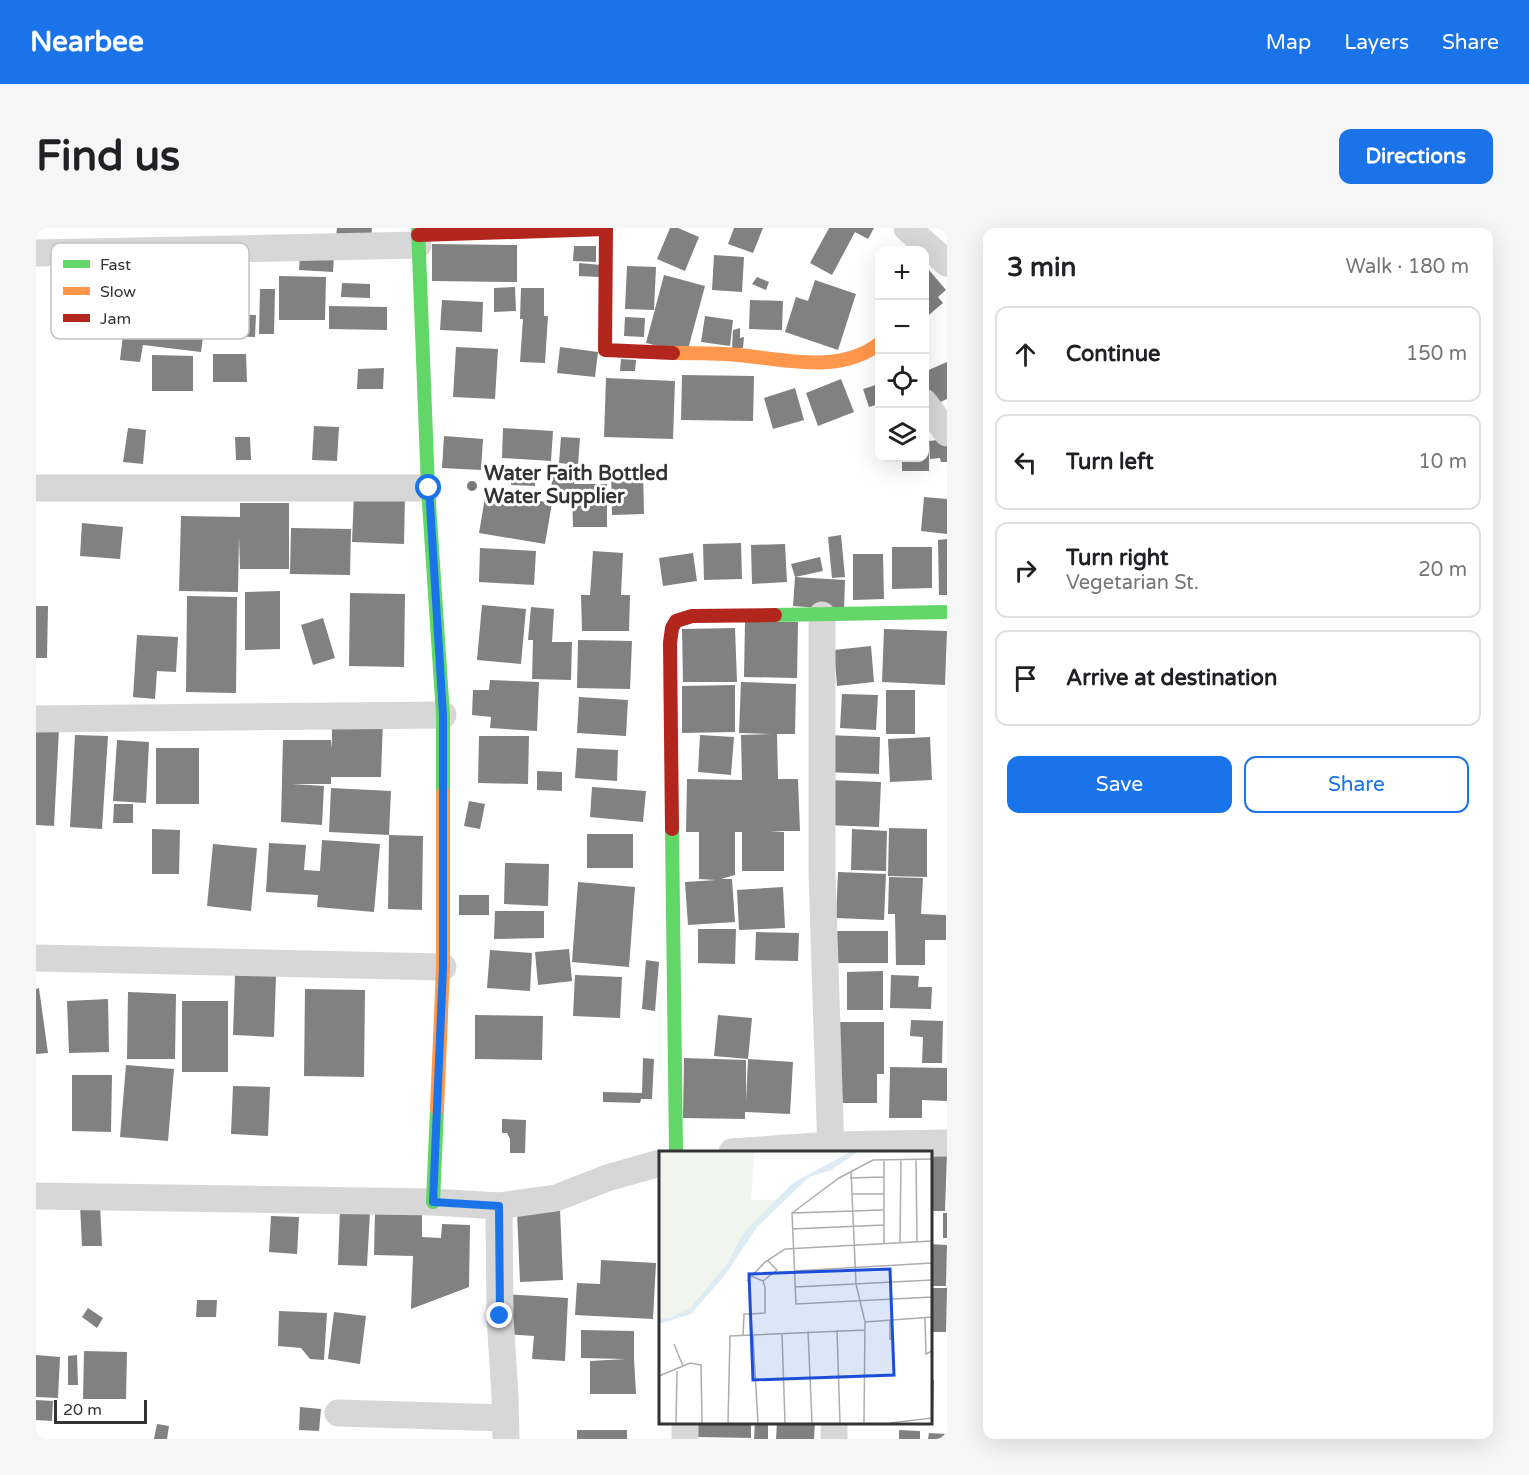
<!DOCTYPE html>
<html lang="en">
<head>
<meta charset="utf-8">
<style>
	:root { --surface:#fff; --page:#f6f6f6; --text:#202124; --muted:#757577; --line:#e0e0e0; --accent:#1a73e8 }
	body { margin:0; font-family:"Varela Round",sans-serif; background:var(--page); color:var(--text) }
	.controls { position:absolute; right:18px; top:18px; display:grid; overflow:hidden; border-radius:12px; box-shadow:0 6px 24px #0002 }
	.controls button { width:54px; height:54px; display:grid; place-items:center; padding:0; border:0; border-bottom:2px solid var(--line); background:var(--surface); color:var(--text); font:30px sans-serif }
	.scale { position:absolute; left:18px; bottom:15px; width:93px; box-sizing:border-box; padding-left:6px; border:3px solid #333; border-top:0; font-size:16px; line-height:21px; white-space:nowrap; color:#333; -webkit-text-stroke:4px #fff; paint-order:stroke }
	.stop { position:absolute; width:18px; height:18px; margin:-14px; border:4px solid #1a73e8; border-radius:50%; background:#fff }
	.stop.end { background:#1a73e8; border-color:#fff; box-shadow:0 2px 6px #0008 }
	.list { margin:0; padding:0; list-style:none }
	h2 { display:flex; justify-content:space-between; align-items:center; height:78px; margin:0; padding:0 24px; font-size:26px }
	h2 small { font-size:20px; font-weight:400; color:var(--muted) }
	.list li { display:grid; grid-template-columns:39px 1fr auto; gap:18px; align-items:center; box-sizing:border-box; height:96px; margin:0 12px 12px; padding:0 12px; border:2px solid var(--line); border-radius:12px }
	.list b { display:block; font-size:22px; white-space:nowrap }
	.list p { margin:0; font-size:20px; white-space:nowrap; color:var(--muted) }
	.list em { font-size:20px; font-style:normal; color:var(--muted) }
	.actions { display:flex; gap:12px; padding:18px 24px }
	.actions a { flex:1; padding:14px 0; border:2px solid var(--accent); border-radius:12px; text-align:center; font-size:21px; color:var(--accent) }
	.actions .main { background:var(--accent); color:#fff }
	.icon { flex:none; width:33px; height:33px; fill:none; stroke:currentColor; stroke-width:2; stroke-linecap:round; stroke-linejoin:round }
	.map { position:relative; flex:none; width:911px; height:1211px; overflow:hidden; border-radius:12px }
	header { display:flex; align-items:center; gap:36px; box-sizing:border-box; height:84px; padding:0 30px; background:var(--accent); color:#fff }
	header strong { font-size:28px }
	nav { display:flex; gap:33px; margin-inline-start:auto; font-size:21px }
	.intro { display:flex; align-items:center; justify-content:space-between; box-sizing:border-box; height:144px; padding:0 36px }
	h1 { margin:0; font-size:42px }
	.button { padding:15px 27px; border-radius:12px; background:var(--accent); color:#fff; font-size:21px; font-weight:700 }
	main { display:flex; gap:36px; padding:0 36px }
	aside { flex:1; background:var(--surface); border-radius:12px; box-shadow:0 6px 24px #0002 }
	.map>svg:first-child { display:block }
	.building { fill:#818181 }
	.lines { fill:none; stroke-linecap:round; stroke-linejoin:round }
	.street { stroke:#d7d7d7; stroke-width:27 }
	.fast { stroke:#63d668; stroke-width:14 }
	.slow { stroke:#ff974d; stroke-width:14 }
	.jam { stroke:#b3261e; stroke-width:14 }
	.route { stroke:#1a73e8; stroke-width:8 }
	.poi-dot { fill:#7a7a7a; stroke:#fff; stroke-width:2 }
	.labels { text-anchor:middle; dominant-baseline:central; stroke-width:6; stroke-linejoin:round; paint-order:stroke }
	.poi-label { font-size:20px; font-weight:bold; fill:#333; stroke:#fff; text-anchor:start }
	.inset-road { fill:none; stroke:#adadad; stroke-width:1.5 }
	.view { fill:#1d4ed8; fill-opacity:0.15; stroke:#1d4ed8; stroke-width:3 }
	.inset-edge { fill:none; stroke:#333; stroke-width:3 }
	.key { fill:#fff; stroke:#c2c2c2; stroke-width:1.5 }
	.key-label { font-size:16px; fill:#333 }
</style>
</head>
<body>
<header>
<strong>Nearbee</strong>
<nav><a>Map</a><a>Layers</a><a>Share</a></nav>
</header>
<div class="intro"><h1>Find us</h1><a class="button">Directions</a></div>
<main>
<div class="map">
<svg width="911" height="1211" viewBox="0 0 911 1211">
	<rect width="100%" height="100%" fill="#fff"/>
	<g class="building">
		<polygon points="301,0 336,0 335,9 300,8"/>
		<polygon points="634,0 642,0 663,9 649,43 621,31"/>
		<polygon points="698,0 727,0 717,25 692,16"/>
		<polygon points="793,0 838,0 832,11 819,4 796,47 774,35"/>
		<polygon points="396,16 481,17 481,54 396,53"/>
		<polygon points="538,18 560,18 560,34 537,33"/>
		<polygon points="264,27 298,28 297,44 263,42"/>
		<polygon points="678,27 708,29 706,64 676,62"/>
		<polygon points="543,35 565,37 564,49 543,48"/>
		<polygon points="591,38 620,39 618,82 589,81"/>
		<polygon points="893,42 910,62 902,69 907,75 888,91 888,46"/>
		<polygon points="628,47 669,58 651,125 610,115"/>
		<polygon points="243,48 290,49 289,92 243,92"/>
		<polygon points="721,49 733,54 730,62 716,56"/>
		<polygon points="779,52 820,66 802,122 749,104 760,69 772,73"/>
		<polygon points="306,55 334,56 334,70 305,69"/>
		<polygon points="479,59 480,83 458,84 458,60"/>
		<polygon points="485,60 508,60 508,88 512,88 509,135 484,134 487,91 484,91"/>
		<polygon points="224,61 239,61 238,106 223,106"/>
		<polygon points="406,72 447,74 446,104 404,102"/>
		<polygon points="714,72 747,73 746,102 713,101"/>
		<polygon points="91,73 117,76 115,88 169,94 165,124 107,117 104,134 84,132"/>
		<polygon points="293,78 351,79 351,102 293,101"/>
		<polygon points="191,86 220,87 219,109 190,108"/>
		<polygon points="669,88 697,92 694,118 665,114"/>
		<polygon points="589,89 609,90 608,109 588,108"/>
		<polygon points="704,100 704,110 708,109 707,120 696,120 697,102"/>
		<polygon points="420,119 462,121 459,171 417,169"/>
		<polygon points="524,119 562,124 559,149 521,145"/>
		<polygon points="177,126 210,126 211,154 177,154"/>
		<polygon points="116,127 157,128 157,163 116,163"/>
		<polygon points="585,131 600,132 599,143 584,143"/>
		<polygon points="911,134 911,171 898,177 888,155 888,144"/>
		<polygon points="348,140 347,161 321,161 322,141"/>
		<polygon points="646,147 718,148 717,193 645,192"/>
		<polygon points="570,150 639,153 637,211 568,209"/>
		<polygon points="805,151 818,184 782,198 770,165"/>
		<polygon points="843,156 843,176 833,179 827,161"/>
		<polygon points="759,160 768,192 737,201 728,170"/>
		<polygon points="278,198 303,199 301,233 276,232"/>
		<polygon points="92,200 110,202 107,236 87,234"/>
		<polygon points="467,200 517,203 515,233 466,230"/>
		<polygon points="408,208 447,211 445,242 406,240"/>
		<polygon points="199,209 214,209 215,232 200,232"/>
		<polygon points="525,209 544,210 542,237 523,235"/>
		<polygon points="911,211 911,234 905,234 904,230 894,231 893,213"/>
		<polygon points="888,221 893,221 893,243 866,243 866,230 888,230"/>
		<polygon points="517,238 539,239 538,256 571,256 571,299 537,299 536,266 515,265"/>
		<polygon points="476,242 500,243 499,258 475,257"/>
		<polygon points="607,242 608,286 576,287 575,243"/>
		<polygon points="450,264 516,275 509,316 443,305"/>
		<polygon points="318,265 369,267 368,316 316,314"/>
		<polygon points="888,269 911,271 911,306 885,303"/>
		<polygon points="204,275 253,275 253,341 204,341 203,308 202,364 143,363 145,288 204,289"/>
		<polygon points="46,295 87,299 84,331 44,328"/>
		<polygon points="255,300 315,301 314,347 254,346"/>
		<polygon points="805,307 809,349 796,350 792,309"/>
		<polygon points="911,311 911,367 903,367 902,312"/>
		<polygon points="705,315 706,351 668,352 667,316"/>
		<polygon points="749,316 751,354 716,356 715,317"/>
		<polygon points="856,319 896,319 896,360 856,361"/>
		<polygon points="444,320 500,323 498,357 443,354"/>
		<polygon points="557,323 587,325 585,367 594,367 593,403 546,403 545,367 554,367"/>
		<polygon points="657,325 661,353 627,358 623,330"/>
		<polygon points="817,326 847,326 848,371 817,372"/>
		<polygon points="784,329 787,343 759,349 809,352 808,382 757,378 759,349 755,336"/>
		<polygon points="244,363 244,421 209,422 209,364"/>
		<polygon points="314,365 369,366 368,439 313,438"/>
		<polygon points="151,368 201,369 200,465 150,464"/>
		<polygon points="446,377 490,381 485,436 441,432"/>
		<polygon points="0,378 12,378 11,430 0,430"/>
		<polygon points="495,379 518,381 516,414 536,414 535,452 496,451 497,412 492,412"/>
		<polygon points="287,390 299,430 277,437 265,397"/>
		<polygon points="709,394 762,394 761,450 708,449"/>
		<polygon points="699,400 701,454 647,454 646,401"/>
		<polygon points="848,401 911,403 909,457 846,454"/>
		<polygon points="101,407 142,409 140,444 121,443 119,471 97,469"/>
		<polygon points="542,412 596,413 594,461 541,460"/>
		<polygon points="835,418 838,454 801,458 798,422"/>
		<polygon points="454,452 503,454 501,503 454,500 455,489 436,487 437,462 453,462"/>
		<polygon points="705,454 760,456 759,506 741,506 742,551 762,551 764,603 734,603 748,604 748,643 706,643 706,604 699,604 699,647 685,651 696,651 699,694 652,697 649,654 680,652 663,651 663,604 650,604 651,551 706,552 705,507 736,506 703,505"/>
		<polygon points="699,457 699,504 646,505 646,458"/>
		<rect x="850" y="462" width="29" height="44"/>
		<polygon points="806,466 842,467 840,502 804,500"/>
		<polygon points="543,469 592,472 590,508 541,505"/>
		<polygon points="296,490 347,491 345,549 295,549 295,556 256,556 288,558 286,597 245,594 247,512 295,512 296,520"/>
		<polygon points="0,500 23,501 18,598 0,597"/>
		<polygon points="39,507 72,508 66,601 34,599"/>
		<polygon points="664,507 698,509 695,547 662,544"/>
		<polygon points="789,507 844,509 843,546 788,544"/>
		<polygon points="443,508 493,508 492,556 442,555"/>
		<polygon points="894,509 896,552 854,554 852,511"/>
		<polygon points="81,512 113,514 110,575 77,573"/>
		<rect x="120" y="520" width="43" height="56"/>
		<polygon points="541,520 582,522 581,553 539,550"/>
		<polygon points="501,543 526,544 526,563 501,562"/>
		<polygon points="791,552 845,554 843,599 789,597"/>
		<polygon points="556,559 610,563 607,594 554,589"/>
		<polygon points="295,560 355,563 353,607 387,608 386,682 352,681 353,607 293,604"/>
		<polygon points="433,573 449,576 444,601 428,598"/>
		<polygon points="78,576 97,576 97,595 77,595"/>
		<polygon points="853,600 891,601 891,649 852,648"/>
		<polygon points="116,601 144,602 143,646 116,646"/>
		<polygon points="816,601 851,603 850,643 815,642"/>
		<rect x="551" y="606" width="46" height="34"/>
		<polygon points="286,612 344,616 338,684 281,679 282,667 230,664 233,615 270,617 268,642 284,643"/>
		<polygon points="177,616 221,620 215,683 171,678"/>
		<polygon points="469,635 513,636 512,678 468,676"/>
		<polygon points="802,644 850,646 848,692 800,690"/>
		<polygon points="853,649 887,650 885,686 910,687 910,712 889,712 889,737 860,737 859,686 852,686"/>
		<polygon points="542,654 599,659 593,739 536,734"/>
		<polygon points="747,659 749,700 703,702 701,662"/>
		<rect x="423" y="667" width="30" height="20"/>
		<polygon points="459,683 508,683 508,710 458,711"/>
		<polygon points="662,701 700,701 699,736 662,735"/>
		<rect x="800" y="703" width="52" height="32"/>
		<polygon points="720,704 763,705 762,733 719,732"/>
		<polygon points="533,721 536,753 502,757 499,724"/>
		<polygon points="454,722 496,725 494,763 451,760"/>
		<polygon points="610,732 623,734 619,783 606,781"/>
		<polygon points="847,743 847,782 811,782 811,744"/>
		<polygon points="199,747 240,748 238,809 197,807"/>
		<polygon points="539,747 586,749 584,790 537,788"/>
		<polygon points="855,747 883,748 882,759 896,759 895,781 854,780"/>
		<polygon points="3,760 12,825 0,826 0,761"/>
		<polygon points="269,761 329,762 328,849 268,848"/>
		<polygon points="92,764 140,766 139,831 91,831"/>
		<polygon points="72,771 73,824 33,825 31,773"/>
		<rect x="146" y="773" width="46" height="71"/>
		<polygon points="439,787 507,788 506,832 439,831"/>
		<polygon points="682,787 716,790 712,831 678,828"/>
		<polygon points="875,792 907,793 906,835 886,835 887,809 874,808"/>
		<polygon points="804,794 848,794 848,846 841,846 841,875 797,875"/>
		<polygon points="607,830 618,831 616,871 605,871 604,875 567,874 567,864 606,865"/>
		<polygon points="648,830 710,832 710,873 712,831 757,834 754,886 709,884 709,891 647,890"/>
		<polygon points="90,837 138,841 132,913 84,909"/>
		<polygon points="854,839 911,840 911,873 886,872 886,890 853,890"/>
		<polygon points="36,847 76,847 75,904 36,903"/>
		<polygon points="197,858 234,859 232,908 195,906"/>
		<polygon points="466,891 490,892 489,925 474,925 474,911 471,905 466,905"/>
		<polygon points="894,923 911,924 909,983 894,983"/>
		<polygon points="64,976 66,1018 46,1018 44,977"/>
		<polygon points="304,981 334,983 331,1038 302,1037"/>
		<polygon points="524,981 527,1052 484,1054 481,983"/>
		<polygon points="339,983 386,984 386,1009 405,1010 406,996 434,997 433,1059 375,1081 377,1028 338,1027"/>
		<rect x="907" y="985" width="4" height="25"/>
		<polygon points="235,988 263,989 261,1026 233,1024"/>
		<polygon points="894,1016 911,1017 910,1058 894,1058"/>
		<polygon points="565,1032 620,1035 617,1091 539,1087 541,1055 564,1056"/>
		<polygon points="894,1060 911,1060 910,1104 894,1104"/>
		<polygon points="469,1066 532,1070 529,1133 496,1131 498,1108 467,1106"/>
		<polygon points="161,1072 181,1072 180,1089 160,1089"/>
		<polygon points="52,1080 67,1090 61,1100 46,1089"/>
		<polygon points="243,1083 291,1085 288,1132 274,1131 265,1120 242,1118"/>
		<polygon points="298,1084 330,1088 324,1136 292,1131"/>
		<polygon points="545,1102 598,1103 598,1131 600,1166 554,1166 554,1133 590,1131 545,1130"/>
		<polygon points="48,1123 91,1124 90,1171 47,1171"/>
		<polygon points="0,1127 24,1129 22,1170 0,1169"/>
		<polygon points="41,1127 42,1157 32,1157 32,1128"/>
		<polygon points="894,1152 898,1152 897,1195 894,1195"/>
		<polygon points="0,1172 17,1173 16,1193 0,1192"/>
		<polygon points="264,1179 285,1181 283,1203 263,1202"/>
		<polygon points="661,1194 715,1194 715,1210 661,1209"/>
		<polygon points="719,1194 732,1194 732,1211 718,1211"/>
		<polygon points="741,1194 779,1194 778,1211 740,1211"/>
		<polygon points="121,1196 133,1198 131,1211 118,1211"/>
		<rect x="541" y="1202" width="50" height="9"/>
		<polygon points="863,1202 884,1203 884,1211 863,1211"/>
		<polygon points="893,1205 911,1206 911,1211 892,1211"/>
	</g>
	<g class="lines">
		<g class="street">
			<polyline points="871,0 911,35"/>
			<polyline points="0,25 382,17"/>
			<polyline points="888,174 911,205"/>
			<polyline points="0,260 392,260"/>
			<polyline points="786,387 786,645 795,924"/>
			<polyline points="0,491 407,487"/>
			<polyline points="0,730 407,739"/>
			<polyline points="696,924 795,917 911,915"/>
			<polyline points="0,968 397,974 463,978 520,970 571,950 624,935"/>
			<polyline points="463,978 464,1088 469,1168 470,1211"/>
			<polyline points="302,1185 469,1190"/>
			<polyline points="649,1194 649,1211"/>
			<polyline points="798,1194 798,1211"/>
		</g>
		<g class="fast">
			<polyline points="382,0 392,260 407,487 407,565"/>
			<polyline points="739,387 911,384"/>
			<polyline points="636,601 640,924"/>
			<polyline points="397,974 401,881"/>
		</g>
		<g class="slow">
			<path d="M637 125C659 125 680 125 702 127 748 131 804 147 844 115"/>
			<polyline points="401,881 407,739 407,565"/>
		</g>
		<g class="jam">
			<polyline points="382,7 570,1 569,122 637,125"/>
			<polyline points="636,601 634,415 636,400 640,393 656,388 739,387"/>
		</g>
	</g>
	<g class="lines">
		<polyline class="route" points="393,260 407,487 407,739 397,974 463,978 464,1088"/>
	</g>
	<circle class="poi-dot" cx="436" cy="258" r="6"/>
	<g class="labels">
		<g class="poi-label">
			<text x="448" y="246">Water Faith Bottled<tspan x="448" dy="23">Water Supplier</tspan></text>
		</g>
	</g>
	<g transform="translate(623 923)">
		<rect width="273" height="273" fill="#fff"/>
		<path d="M0 1H95L92 49H119L85 81 69 112 31 157 13 166 0 168Z" fill="#f1f5ed"/>
		<path d="M191 1H199L172 19 150 26 98 76 66 124 32 163 0 173V168L13 166 31 157 68 113 85 81 134 32Z" fill="#ddebf3"/>
		<path class="inset-road" d="M273 8 214 9 180 27 133 62 137 153 273 146M257 9 258 91M192 20 197 133 206 171 205 272M191 27 225 26M193 43H225M133 62 224 59M133 78 225 74M241 92 242 8M225 93V8M135 120 273 112M92 125 104 130 106 136V162L92 163 93 185M88 130 106 111 126 98 273 90M104 130 118 119 108 109M136 136 273 129M266 167 267 203 273 200M231 170V189M206 171 273 166M178 179 181 272M149 180 153 272M123 182 126 272M84 185 85 163H92M94 185 99 272M15 193 24 215M0 225 31 212 42 214 43 272M17 272 18 220M69 272 71 185 206 179M231 272 273 267"/>
		<path class="view" d="M231 118 235 224 94 229 90 123Z"/>
		<rect width="273" height="273" class="inset-edge"/>
	</g>
	<rect x="15" y="15" width="198" height="96" rx="9" class="key"/>
	<rect x="27" y="32" width="27" height="8" fill="#63d668"/>
	<rect x="27" y="59" width="27" height="8" fill="#ff974d"/>
	<rect x="27" y="86" width="27" height="8" fill="#b3261e"/>
	<g class="key-label">
		<text x="64" y="42">Fast</text>
		<text x="64" y="69">Slow</text>
		<text x="64" y="96">Jam</text>
	</g>
</svg>
<div class="controls">
<button>+</button>
<button>−</button>
<button><svg class="icon" aria-label="locate" viewBox="0 0 24 24"><circle cx="12" cy="12" r="6"/><path d="M12 2v4M12 18v4M2 12h4M18 12h4"/></svg></button>
<button><svg class="icon" aria-label="layers" viewBox="0 0 24 24"><path d="M12 4l9 5-9 5-9-5zM3 14l9 5 9-5"/></svg></button>
</div>
<div class="scale">20 m</div>
<div class="stop" style="left:393px;top:260px"></div>
<div class="stop end" style="left:464px;top:1088px"></div>
</div>
<aside>
<h2>3 min<small>Walk · 180 m</small></h2>
<ul class="list">
<li><svg class="icon" aria-label="ahead" viewBox="0 0 24 24"><path d="M12 20V5M6 11l6-6 6 6"/></svg><div><b>Continue</b></div><em>150 m</em></li>
<li><svg class="icon" aria-label="left" viewBox="0 0 24 24"><path d="M17 20v-9H6M10 6l-5 5 5 5"/></svg><div><b>Turn left</b></div><em>10 m</em></li>
<li><svg class="icon" aria-label="right" viewBox="0 0 24 24"><path d="M7 20v-9h11M14 6l5 5-5 5"/></svg><div><b>Turn right</b><p>Vegetarian St.</p></div><em>20 m</em></li>
<li><svg class="icon" aria-label="arrive" viewBox="0 0 24 24"><path d="M6 21V4h12l-3 4 3 4H6"/></svg><div><b>Arrive at destination</b></div></li>
</ul>
<div class="actions"><a class="main">Save</a><a>Share</a></div>
</aside>
</main>
</body>
</html>
